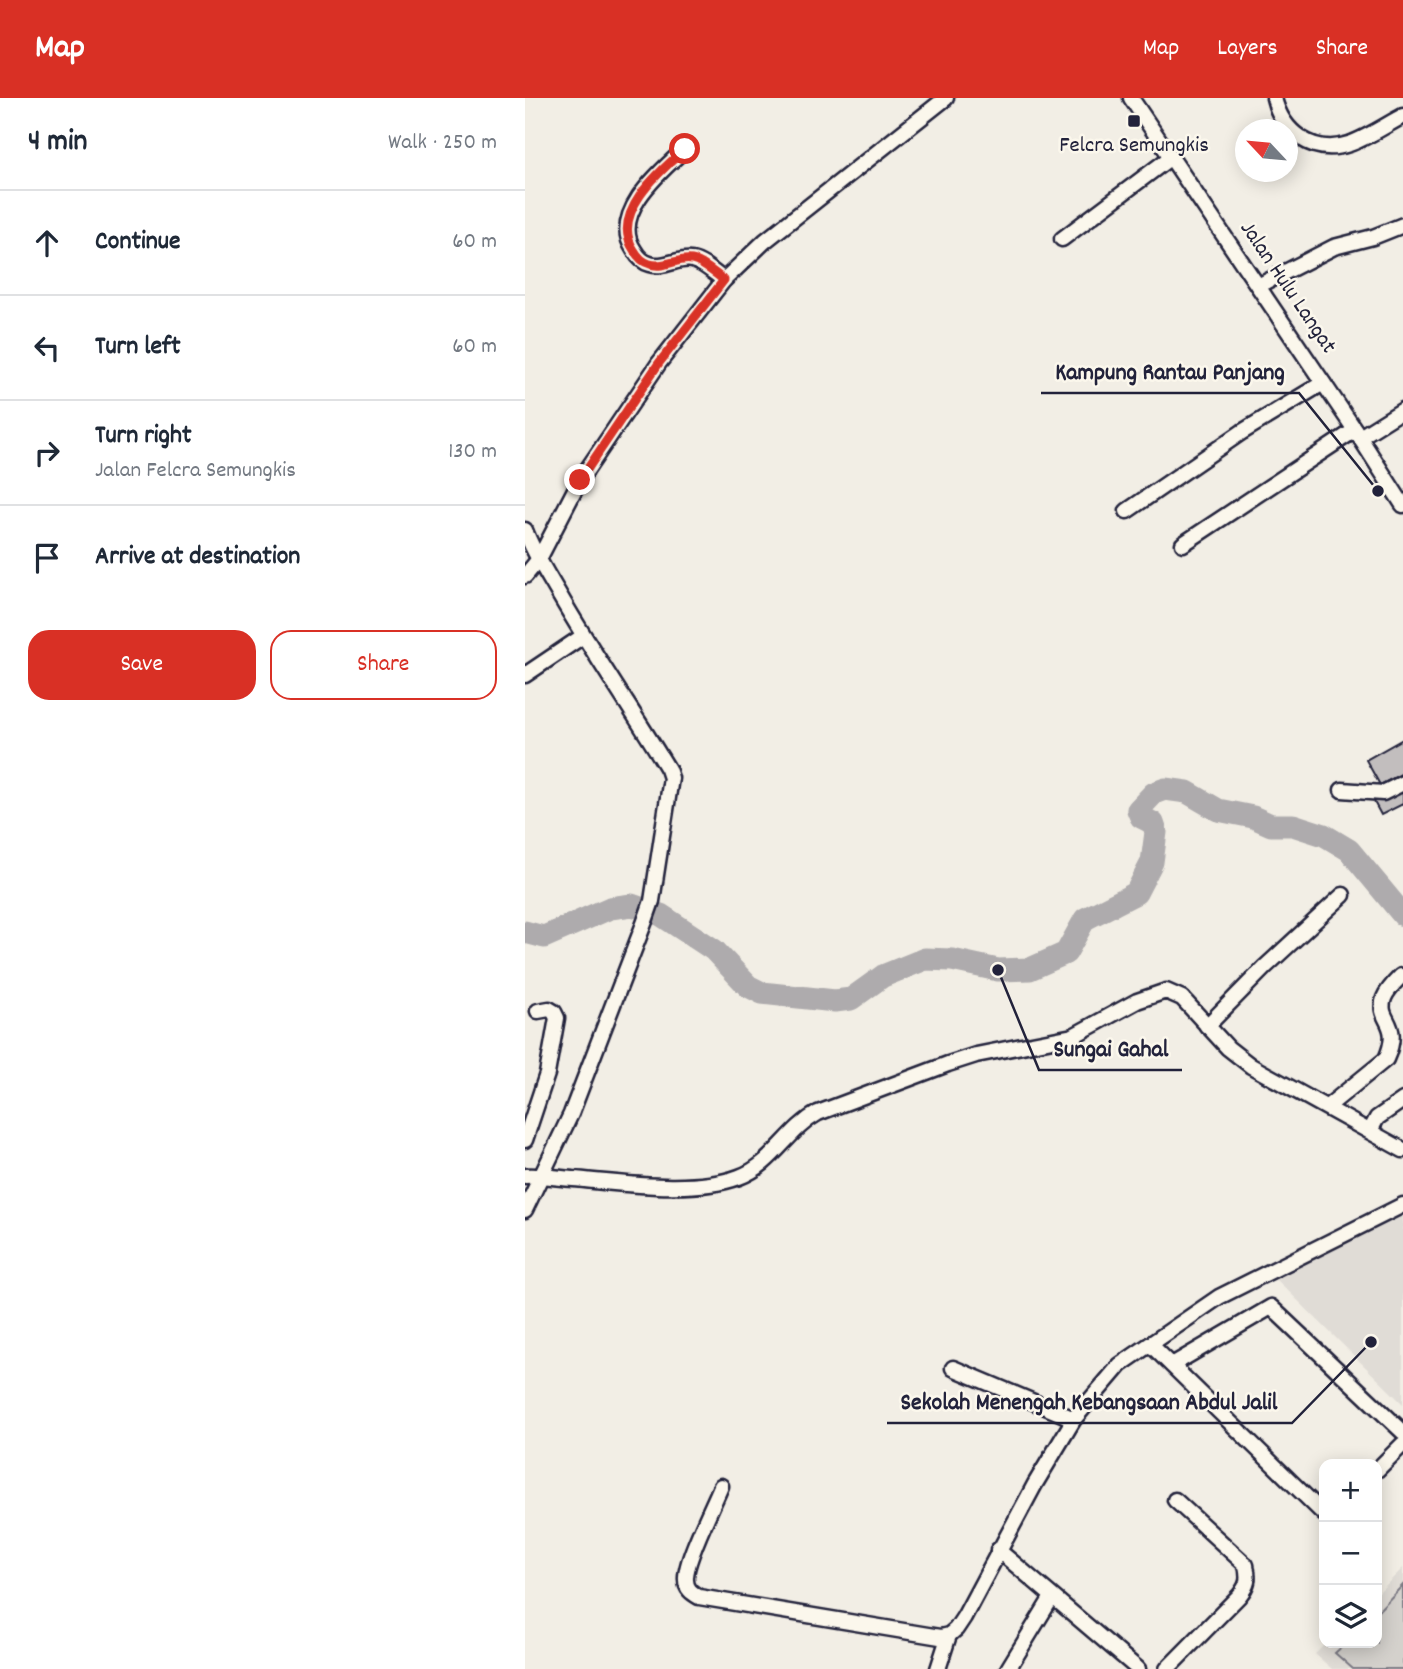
<!DOCTYPE html>
<html lang="en">
<head>
<meta charset="utf-8">
<style>
	:root { --surface:#fff; --page:#f2f2f3; --text:#1f2937; --muted:#747a83; --line:#e0e1e3; --accent:#d93025 }
	body { margin:0; font-family:Dekko,sans-serif; background:var(--page); color:var(--text) }
	.controls { position:absolute; right:21px; bottom:21px; display:grid; overflow:hidden; border-radius:14px; box-shadow:0 4px 18px #0003 }
	.controls button { width:63px; height:63px; display:grid; place-items:center; padding:0; border:0; border-bottom:2px solid var(--line); background:var(--surface); color:var(--text); font:35px sans-serif }
	.compass { position:absolute; left:710px; top:21px; width:63px; height:63px; border-radius:50%; background:var(--surface); box-shadow:0 4px 18px #0003; rotate:296deg }
	.stop { position:absolute; width:21px; height:21px; margin:-16px; border:5px solid #d93025; border-radius:50%; background:#fff }
	.stop.end { background:#d93025; border-color:#fff; box-shadow:0 2px 7px #0008 }
	.list { margin:0; padding:0; list-style:none }
	h2 { display:flex; justify-content:space-between; align-items:center; height:91px; margin:0; padding:0 28px; font-size:30px }
	h2 small { font-size:23px; font-weight:400; color:var(--muted) }
	.list li { display:grid; grid-template-columns:46px 1fr auto; gap:21px; align-items:center; box-sizing:border-box; height:105px; padding:0 28px; border-top:2px solid var(--line) }
	.list b { display:block; font-size:26px; white-space:nowrap }
	.list p { margin:0; font-size:23px; white-space:nowrap; color:var(--muted) }
	.list em { font-size:23px; font-style:normal; color:var(--muted) }
	.actions { display:flex; gap:14px; padding:21px 28px }
	.actions a { flex:1; padding:16px 0; border:2px solid var(--accent); border-radius:21px; text-align:center; font-size:24px; color:var(--accent) }
	.actions .main { background:var(--accent); color:#fff }
	.icon { flex:none; width:38px; height:38px; fill:none; stroke:currentColor; stroke-width:2; stroke-linecap:round; stroke-linejoin:round }
	.map { position:relative; flex:none; width:878px; height:1571px; overflow:hidden }
	header { display:flex; align-items:center; gap:42px; box-sizing:border-box; height:98px; padding:0 35px; background:var(--accent); color:#fff }
	header strong { font-size:33px }
	nav { display:flex; gap:38px; margin-inline-start:auto; font-size:24px }
	main { display:flex }
	aside { flex:1; background:var(--surface) }
	.map>svg:first-child { display:block }
	.built { fill:#e0dcd6 }
	.green { fill:#d4d1cc; stroke:#7b7a84; stroke-width:2 }
	.lines { fill:none; stroke-linecap:round; stroke-linejoin:round }
	.river { stroke:#aeabad; stroke-width:23 }
	.building { fill:#c2bebe; stroke:#22223b; stroke-width:2 }
	.minor-casing { stroke:#22223b; stroke-width:19 }
	.minor { stroke:#fbf7ec; stroke-width:14 }
	.route { stroke:#d93025; stroke-width:9 }
	.poi-dot { fill:#22223b; stroke:#fbf7ec; stroke-width:2.5 }
	.labels { text-anchor:middle; dominant-baseline:central; stroke-width:5; stroke-linejoin:round; paint-order:stroke }
	.poi-label { font-size:23px; fill:#22223b; stroke:#fbf7ec }
	.street-label { font-size:23px; fill:#22223b; stroke:#fbf7ec }
	.leader { fill:none; stroke:#22223b; stroke-width:2.5 }
	.callout-dot { fill:#22223b; stroke:#fbf7ec; stroke-width:2.5 }
	.callout-label { font-size:24px; text-anchor:middle; font-weight:bold; fill:#22223b; stroke:#fbf7ec; stroke-width:5; stroke-linejoin:round; paint-order:stroke }
</style>
</head>
<body>
<header>
<strong>Map</strong>
<nav><a>Map</a><a>Layers</a><a>Share</a></nav>
</header>
<main>
<aside>
<h2>4 min<small>Walk · 250 m</small></h2>
<ul class="list">
<li><svg class="icon" aria-label="ahead" viewBox="0 0 24 24"><path d="M12 20V5M6 11l6-6 6 6"/></svg><div><b>Continue</b></div><em>60 m</em></li>
<li><svg class="icon" aria-label="left" viewBox="0 0 24 24"><path d="M17 20v-9H6M10 6l-5 5 5 5"/></svg><div><b>Turn left</b></div><em>60 m</em></li>
<li><svg class="icon" aria-label="right" viewBox="0 0 24 24"><path d="M7 20v-9h11M14 6l5 5-5 5"/></svg><div><b>Turn right</b><p>Jalan Felcra Semungkis</p></div><em>130 m</em></li>
<li><svg class="icon" aria-label="arrive" viewBox="0 0 24 24"><path d="M6 21V4h12l-3 4 3 4H6"/></svg><div><b>Arrive at destination</b></div></li>
</ul>
<div class="actions"><a class="main">Save</a><a>Share</a></div>
</aside>
<div class="map">
<svg width="878" height="1571" viewBox="0 0 878 1571">
	<rect width="100%" height="100%" fill="#f2eee5"/>
	<filter id="ink" filterUnits="userSpaceOnUse"><feTurbulence type="fractalNoise" baseFrequency=".0143" numOctaves="2"/><feDisplacementMap in="SourceGraphic" scale="14" xChannelSelector="R" yChannelSelector="G"/><feConvolveMatrix kernelMatrix="1 2 1 2 8 2 1 2 1" color-interpolation-filters="sRGB"/></filter>
	<g filter="url(#ink)">
		<g class="built">
			<polygon points="878,1116 878,1306 751,1181"/>
			<polygon points="878,1470 878,1571 807,1571 790,1556 801,1545 852,1545 852,1496"/>
		</g>
		<polygon class="green" points="878,1487 878,1571 828,1571 810,1555 821,1545 852,1545 852,1514"/>
		<g class="lines">
			<polyline class="river" points="0,834 19,839 85,810 107,807 136,817 189,852 223,888 237,895 310,903 326,901 358,878 400,861 427,862 473,872 505,871 541,855 560,821 611,795 627,764 631,734 628,725 616,719 613,712 629,695 640,691 662,694 693,712 728,719 746,727 768,727 799,737 824,752 878,817"/>
		</g>
		<g class="building">
			<polygon points="878,641 878,675 855,687 841,662"/>
			<polygon points="878,690 878,706 856,717 849,704"/>
		</g>
		<g class="lines">
			<g class="minor-casing">
				<g id="minor">
					<polyline points="606,0 830,332 878,407"/>
					<path d="M749 0C757 34 788 58 824 46 842 40 861 27 878 18"/>
					<path d="M160 51C137 72 84 116 109 152 113 159 117 164 125 166 139 171 153 159 167 162 178 164 190 176 199 182"/>
					<polyline points="537,141 646,59"/>
					<polyline points="733,188 809,149 848,139 878,127"/>
					<polyline points="835,339 878,312"/>
					<polyline points="602,413 717,334 798,285"/>
					<path d="M0 432C9 456 23 477 35 498 69 557 108 613 143 671L146 680 127 803 120 823 46 1016 0 1112"/>
					<polyline points="658,446 830,332"/>
					<polyline points="0,478 14,461 55,382 101,314 134,265 199,182 240,143 421,0"/>
					<polyline points="0,577 58,538"/>
					<polyline points="817,692 858,695 878,685"/>
					<polyline points="682,928 740,869 818,797"/>
					<path d="M802 1009 861 961C878 923 851 924 859 900 862 892 870 884 876 878"/>
					<polyline points="845,1033 852,1020 878,1002"/>
					<polyline points="0,1042 22,976 32,920 29,914 24,911 13,913"/>
					<path d="M0 1078C16 1077 32 1080 48 1081 96 1085 169 1096 214 1079 248 1067 262 1032 293 1015L423 966 451 957 548 938 612 903 641 893 657 900 703 950 726 968 878 1052"/>
					<polyline points="626,1247 799,1416"/>
					<polyline points="647,1267 746,1209 878,1334"/>
					<polyline points="428,1270 549,1321"/>
					<polyline points="852,1372 878,1346"/>
					<path d="M196 1388C188 1408 159 1464 161 1482 161 1491 167 1495 174 1499L415 1539 424 1537 431 1531 439 1519 510 1386 549 1321 595 1267 694 1199 878 1107"/>
					<polyline points="473,1452 613,1571"/>
					<polyline points="413,1571 424,1537"/>
					<polyline points="483,1571 527,1499"/>
					<path d="M642 1571 714 1498C723 1487 724 1481 721 1467L650 1402"/>
				</g>
			</g>
			<use href="#minor" class="minor"/>
		</g>
	</g>
	<g class="lines" filter="url(#ink)">
		<path class="route" d="M55 382 134 265 199 182C190 176 178 164 167 162 153 159 139 171 125 166 117 164 113 159 109 152 84 116 136 72 160 51"/>
	</g>
	<rect class="poi-dot" x="602" y="16" width="14" height="14" rx="3.5"/>
	<g class="labels">
		<g class="poi-label">
			<text x="609" y="48">Felcra Semungkis</text>
		</g>
		<g class="street-label">
			<text transform="translate(762 190) rotate(56)">Jalan Hulu Langat</text>
		</g>
	</g>
	<path class="leader" d="M853 393L774 295H516M473 872L514 972H657M846 1244L767 1325H362"/>
	<g class="callout-dot">
		<circle cx="853" cy="393" r="7"/>
		<circle cx="473" cy="872" r="7"/>
		<circle cx="846" cy="1244" r="7"/>
	</g>
	<g class="callout-label">
		<text x="645" y="281">Kampung Rantau Panjang</text>
		<text x="586" y="958">Sungai Gahal</text>
		<text x="564" y="1311">Sekolah Menengah Kebangsaan Abdul Jalil</text>
	</g>
</svg>
<div class="controls">
<button>+</button>
<button>−</button>
<button><svg class="icon" aria-label="layers" viewBox="0 0 24 24"><path d="M12 4l9 5-9 5-9-5zM3 14l9 5 9-5"/></svg></button>
</div>
<svg class="compass" viewBox="-18 -18 36 36"><path d="M0-13l5 13h-10z" fill="#e53935"/><path d="M0 13l5-13h-10z" fill="#747a83"/></svg>
<div class="stop" style="left:160px;top:51px"></div>
<div class="stop end" style="left:55px;top:382px"></div>
</div>
</main>
</body>
</html>
